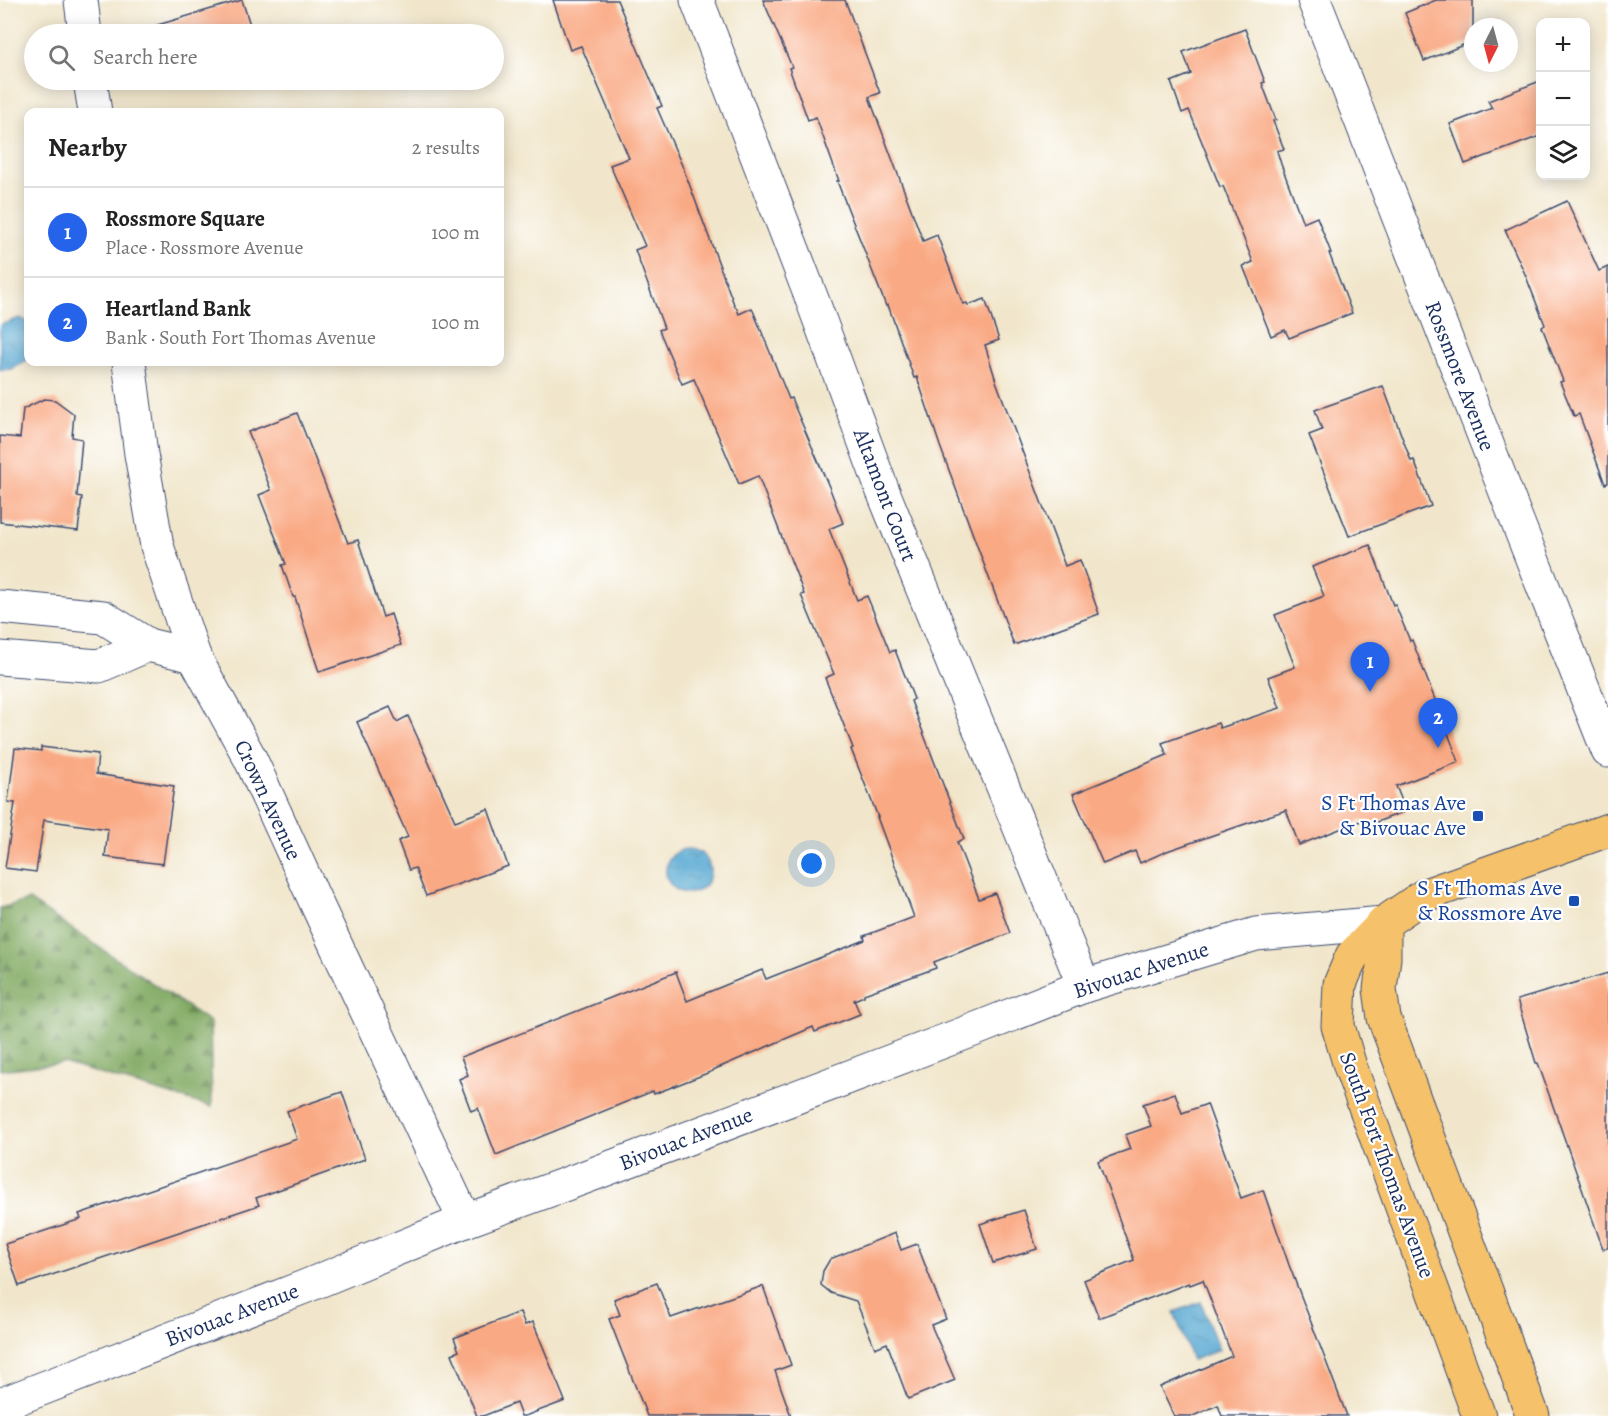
<!DOCTYPE html>
<html lang="en">
<head>
<meta charset="utf-8">
<style>
	:root { --surface:#fff; --page:#f6f6f6; --text:#222; --muted:#767676; --line:#e0e0e0; --accent:#2563eb }
	body { margin:0; font-family:Alegreya,serif; background:var(--page); color:var(--text) }
	.controls { position:absolute; right:18px; top:18px; display:grid; overflow:hidden; border-radius:12px; box-shadow:0 3px 15px #0003 }
	.controls button { width:54px; height:54px; display:grid; place-items:center; padding:0; border:0; border-bottom:2px solid var(--line); background:var(--surface); color:var(--text); font:30px sans-serif }
	.compass { position:absolute; left:1464px; top:18px; width:54px; height:54px; border-radius:50%; background:var(--surface); box-shadow:0 3px 15px #0003; rotate:186deg }
	.you { position:absolute; left:812px; top:864px; width:21px; height:21px; margin:-15px; border:4px solid #fff; border-radius:50%; background:#1a73e8; box-shadow:0 0 0 9px #1a73e833 }
	.badge { display:grid; place-items:center; width:39px; height:39px; border-radius:50%; background:var(--accent); color:#fff; font-size:20px; font-weight:700 }
	.pin { position:absolute; translate:-50% -50px; filter:drop-shadow(0 2px 3px #0008) }
	.pin::after { content:''; position:absolute; top:32px; width:21px; height:18px; background:inherit; clip-path:polygon(0 0,100% 0,50% 100%) }
	.list { margin:0; padding:0; list-style:none }
	h2 { display:flex; justify-content:space-between; align-items:center; height:78px; margin:0; padding:0 24px; font-size:26px }
	h2 small { font-size:20px; font-weight:400; color:var(--muted) }
	.list li { display:grid; grid-template-columns:39px 1fr auto; gap:18px; align-items:center; box-sizing:border-box; height:90px; padding:0 24px; border-top:2px solid var(--line) }
	.list b { display:block; font-size:22px; white-space:nowrap }
	.list p { margin:0; font-size:20px; white-space:nowrap; color:var(--muted) }
	.list em { font-size:20px; font-style:normal; color:var(--muted) }
	.icon { flex:none; width:33px; height:33px; fill:none; stroke:currentColor; stroke-width:2; stroke-linecap:round; stroke-linejoin:round }
	.map { position:relative; flex:none; width:1608px; height:1416px; overflow:hidden }
	.search { position:absolute; background:var(--surface); box-shadow:0 3px 15px #0003; left:24px; top:24px; width:480px; height:66px; display:flex; align-items:center; gap:15px; box-sizing:border-box; padding:0 21px; border-radius:33px; color:var(--muted); font-size:22px }
	.panel { position:absolute; background:var(--surface); box-shadow:0 3px 15px #0003; left:24px; top:108px; width:480px; height:258px; border-radius:12px }
	.map>svg:first-child { display:block }
	.forest { fill:url(#forest-firs); stroke:#4e6c5f; stroke-width:1.5 }
	.water { fill:url(#water-ripples); stroke:#386c98; stroke-width:1.5 }
	.building { fill:#f9a983 }
	.lines { fill:none; stroke-linecap:round; stroke-linejoin:round }
	.minor-casing { stroke:#3b4a6e; stroke-width:35 }
	.major-casing { stroke:#3b4a6e; stroke-width:35 }
	.minor { stroke:#fff; stroke-width:33 }
	.major { stroke:#f5c16b; stroke-width:33 }
	.transit-dot { fill:#1a4fb4; stroke:#fff; stroke-width:2 }
	.labels { text-anchor:middle; dominant-baseline:central; stroke-width:4.5; stroke-linejoin:round; paint-order:stroke }
	.street-label { font-size:22px; fill:#1b2f5e; stroke:#fff }
	.transit-label { font-size:22px; fill:#164399; stroke:#fff; text-anchor:end }
</style>
</head>
<body>
<div class="map">
<svg width="1608" height="1416" viewBox="0 0 1608 1416">
	<defs>
		<pattern id="forest-firs" width="22" height="20" patternUnits="userSpaceOnUse" patternTransform="scale(1.5)"><rect width="22" height="20" fill="#80a960"/><path d="M5 1l3.5 6h-7zM16 11l3.5 6h-7z" fill="#688a52"/></pattern>
		<pattern id="water-ripples" width="26" height="14" patternUnits="userSpaceOnUse" patternTransform="scale(1.5)"><rect width="26" height="14" fill="#56a8d1"/><path d="M2 4q2-2 4 0t4 0M15 11q2-2 4 0t4 0" fill="none" stroke="#4689ad"/></pattern>
	</defs>
	<rect width="100%" height="100%" fill="#fff"/>
	<filter id="ink" filterUnits="userSpaceOnUse"><feTurbulence type="fractalNoise" baseFrequency=".0167" numOctaves="2"/><feDisplacementMap in="SourceGraphic" scale="12" xChannelSelector="R" yChannelSelector="G"/><feConvolveMatrix kernelMatrix="1 2 1 2 8 2 1 2 1" color-interpolation-filters="sRGB"/></filter>
	<filter id="wash" filterUnits="userSpaceOnUse"><feTurbulence type="fractalNoise" baseFrequency=".008" numOctaves="4" result="noise"/><feDisplacementMap in="SourceGraphic" scale="24" xChannelSelector="R" yChannelSelector="G"/><feGaussianBlur stdDeviation="1.35" result="paint"/><feColorMatrix in="noise" values="0 0 0 0 0 0 0 0 0 0 0 0 0 0 0 0 0 1.4 0 .05"/><feComposite in="paint" operator="in"/></filter>
	<g filter="url(#wash)">
		<rect width="100%" height="100%" fill="#f1e6cb"/>
		<polygon class="forest" points="29,900 210,1022 212,1107 63,1063 0,1070 0,908"/>
		<g class="water">
			<polygon points="20,318 28,322 28,359 13,369 0,370 0,325"/>
			<circle cx="688" cy="871" r="22"/>
			<polygon points="1201,1302 1219,1350 1192,1360 1174,1312"/>
		</g>
		<g id="blocks">
			<g class="building">
				<polygon points="242,0 253,34 155,34 154,26"/>
				<polygon points="553,0 617,0 662,106 657,108 684,170 735,307 736,307 739,314 752,308 789,399 791,398 830,489 843,523 829,529 857,600 867,596 890,652 895,650 914,699 911,701 964,839 957,842 979,899 995,893 1010,933 934,962 936,968 864,994 864,996 854,1000 860,1014 815,1032 813,1027 713,1070 713,1071 654,1094 653,1091 496,1155 478,1108 471,1111 459,1079 468,1075 461,1057 676,972 687,1001 762,970 766,979 865,940 864,936 914,917 877,817 878,817 851,749 853,748 825,678 834,674 801,595 804,594 758,476 739,484 694,379 682,384 659,330 664,328 635,250 645,246 610,165 629,158 581,46 570,50"/>
				<polygon points="763,0 845,0 880,93 869,97 923,241 937,235 963,304 967,303 968,305 985,299 999,340 985,345 996,381 1065,566 1080,560 1099,614 1014,645 940,446 917,377 914,378 888,305 886,306 837,181 839,181 816,117 808,120 789,68 792,67"/>
				<polygon points="1436,0 1473,0 1473,41 1424,61 1405,13"/>
				<polygon points="1245,29 1265,82 1262,83 1276,120 1273,121 1284,149 1277,151 1281,164 1303,223 1317,217 1331,253 1329,253 1352,313 1289,338 1285,330 1271,336 1243,266 1253,262 1223,186 1220,187 1189,110 1182,113 1171,82 1191,74 1183,52"/>
				<polygon points="1540,81 1540,136 1465,164 1450,124 1492,108 1488,101"/>
				<polygon points="1567,201 1599,271 1608,267 1608,483 1605,484 1579,414 1574,416 1560,382 1563,381 1542,327 1545,325 1525,274 1505,230"/>
				<polygon points="1383,386 1411,461 1414,460 1431,506 1349,536 1309,435 1322,430 1315,410"/>
				<polygon points="44,399 55,400 74,414 72,437 82,439 77,496 82,497 78,531 0,522 0,436 20,438 23,409"/>
				<polygon points="297,413 348,543 358,540 383,617 391,614 401,645 319,672 295,597 293,597 282,565 286,564 259,495 271,490 248,432"/>
				<polygon points="1370,545 1393,605 1395,604 1410,641 1412,640 1459,762 1396,786 1406,811 1366,826 1363,820 1299,845 1286,810 1167,851 1140,863 1135,851 1103,864 1073,794 1167,755 1162,743 1218,723 1220,728 1280,708 1268,677 1295,667 1275,615 1324,596 1312,567"/>
				<polygon points="390,707 397,722 408,716 455,821 488,809 508,866 426,896 415,868 409,870 398,841 408,837 357,722"/>
				<polygon points="41,747 98,754 96,774 174,786 163,864 105,857 108,829 44,820 36,872 5,868 15,803 8,802 15,748 41,751"/>
				<polygon points="1608,973 1608,1248 1603,1249 1538,1063 1536,1063 1517,1000"/>
				<polygon points="342,1092 365,1159 256,1198 259,1205 19,1286 5,1244 81,1219 79,1214 297,1139 287,1111"/>
				<polygon points="1175,1093 1182,1113 1207,1104 1241,1198 1263,1190 1289,1265 1347,1416 1222,1416 1218,1405 1193,1416 1174,1416 1160,1387 1232,1356 1203,1280 1190,1285 1189,1283 1099,1318 1084,1280 1134,1260 1098,1161 1130,1149 1125,1135 1151,1126 1143,1104"/>
				<polygon points="1024,1210 1037,1249 993,1263 980,1224"/>
				<polygon points="895,1233 901,1250 917,1244 946,1319 931,1325 955,1380 908,1399 887,1343 875,1348 856,1301 831,1293 821,1285 823,1271 830,1259"/>
				<polygon points="657,1283 671,1318 763,1286 791,1365 775,1371 791,1416 647,1416 609,1319 620,1315 614,1299"/>
				<polygon points="520,1312 525,1325 533,1322 565,1401 525,1416 521,1416 516,1403 483,1416 477,1416 452,1354 459,1351 454,1338"/>
			</g>
		</g>
	</g>
	<g filter="url(#ink)">
		<use href="#blocks" fill-opacity="0" stroke="#3b4a6e" stroke-width="1.5"/>
		<g class="lines">
			<g class="minor-casing">
				<g id="minor">
					<polyline points="81,0 85,34"/>
					<polyline points="697,0 813,302 882,489 1084,986"/>
					<polyline points="1314,0 1512,508 1608,751"/>
					<polyline points="90,80 95,112"/>
					<polyline points="129,362 141,454 157,546 194,656 250,758 318,907 465,1221"/>
					<polyline points="0,607 103,617 148,645 194,656"/>
					<polyline points="0,658 99,666 148,645"/>
					<polyline points="0,1405 304,1287 465,1221 588,1176 976,1029 1084,986 1256,934 1384,923"/>
				</g>
			</g>
			<g class="major-casing">
				<g id="major">
					<polyline points="1384,923 1384,958 1380,989 1384,1018 1533,1416"/>
					<polyline points="1479,1416 1350,1066 1338,1026 1340,984 1352,956 1384,923 1425,895 1608,830"/>
				</g>
			</g>
			<use href="#minor" class="minor"/>
			<use href="#major" class="major"/>
		</g>
	</g>
	<g class="transit-dot">
		<rect x="1472" y="810" width="12" height="12" rx="3"/>
		<rect x="1568" y="895" width="12" height="12" rx="3"/>
	</g>
	<g class="labels">
		<g class="street-label">
			<text transform="translate(1460 376) rotate(69)">Rossmore Avenue</text>
			<text transform="translate(885 495) rotate(69)">Altamont Court</text>
			<text transform="translate(268 800) rotate(65)">Crown Avenue</text>
			<text transform="translate(1141 970) rotate(-18)">Bivouac Avenue</text>
			<text transform="translate(686 1139) rotate(-21)">Bivouac Avenue</text>
			<text transform="translate(1387 1165) rotate(70)">South Fort Thomas Avenue</text>
			<text transform="translate(232 1315) rotate(-21)">Bivouac Avenue</text>
		</g>
		<g class="transit-label">
			<text x="1466" y="803">S Ft Thomas Ave<tspan x="1466" dy="25">&amp; Bivouac Ave</tspan></text>
			<text x="1562" y="888">S Ft Thomas Ave<tspan x="1562" dy="25">&amp; Rossmore Ave</tspan></text>
		</g>
	</g>
</svg>
<div class="controls">
<button>+</button>
<button>−</button>
<button><svg class="icon" aria-label="layers" viewBox="0 0 24 24"><path d="M12 4l9 5-9 5-9-5zM3 14l9 5 9-5"/></svg></button>
</div>
<svg class="compass" viewBox="-18 -18 36 36"><path d="M0-13l5 13h-10z" fill="#e53935"/><path d="M0 13l5-13h-10z" fill="#767676"/></svg>
<div class="you"></div>
<div class="pin badge" style="left:1370px;top:692px">1</div>
<div class="pin badge" style="left:1438px;top:748px">2</div>
<div class="search"><svg class="icon" aria-label="search" viewBox="0 0 24 24"><circle cx="10" cy="10" r="6"/><path d="M15 15l6 6"/></svg>Search here</div>
<section class="panel">
<h2>Nearby<small>2 results</small></h2>
<ul class="list">
<li><span class="badge">1</span><div><b>Rossmore Square</b><p>Place · Rossmore Avenue</p></div><em>100 m</em></li>
<li><span class="badge">2</span><div><b>Heartland Bank</b><p>Bank · South Fort Thomas Avenue</p></div><em>100 m</em></li>
</ul>
</section>
</div>
</body>
</html>
